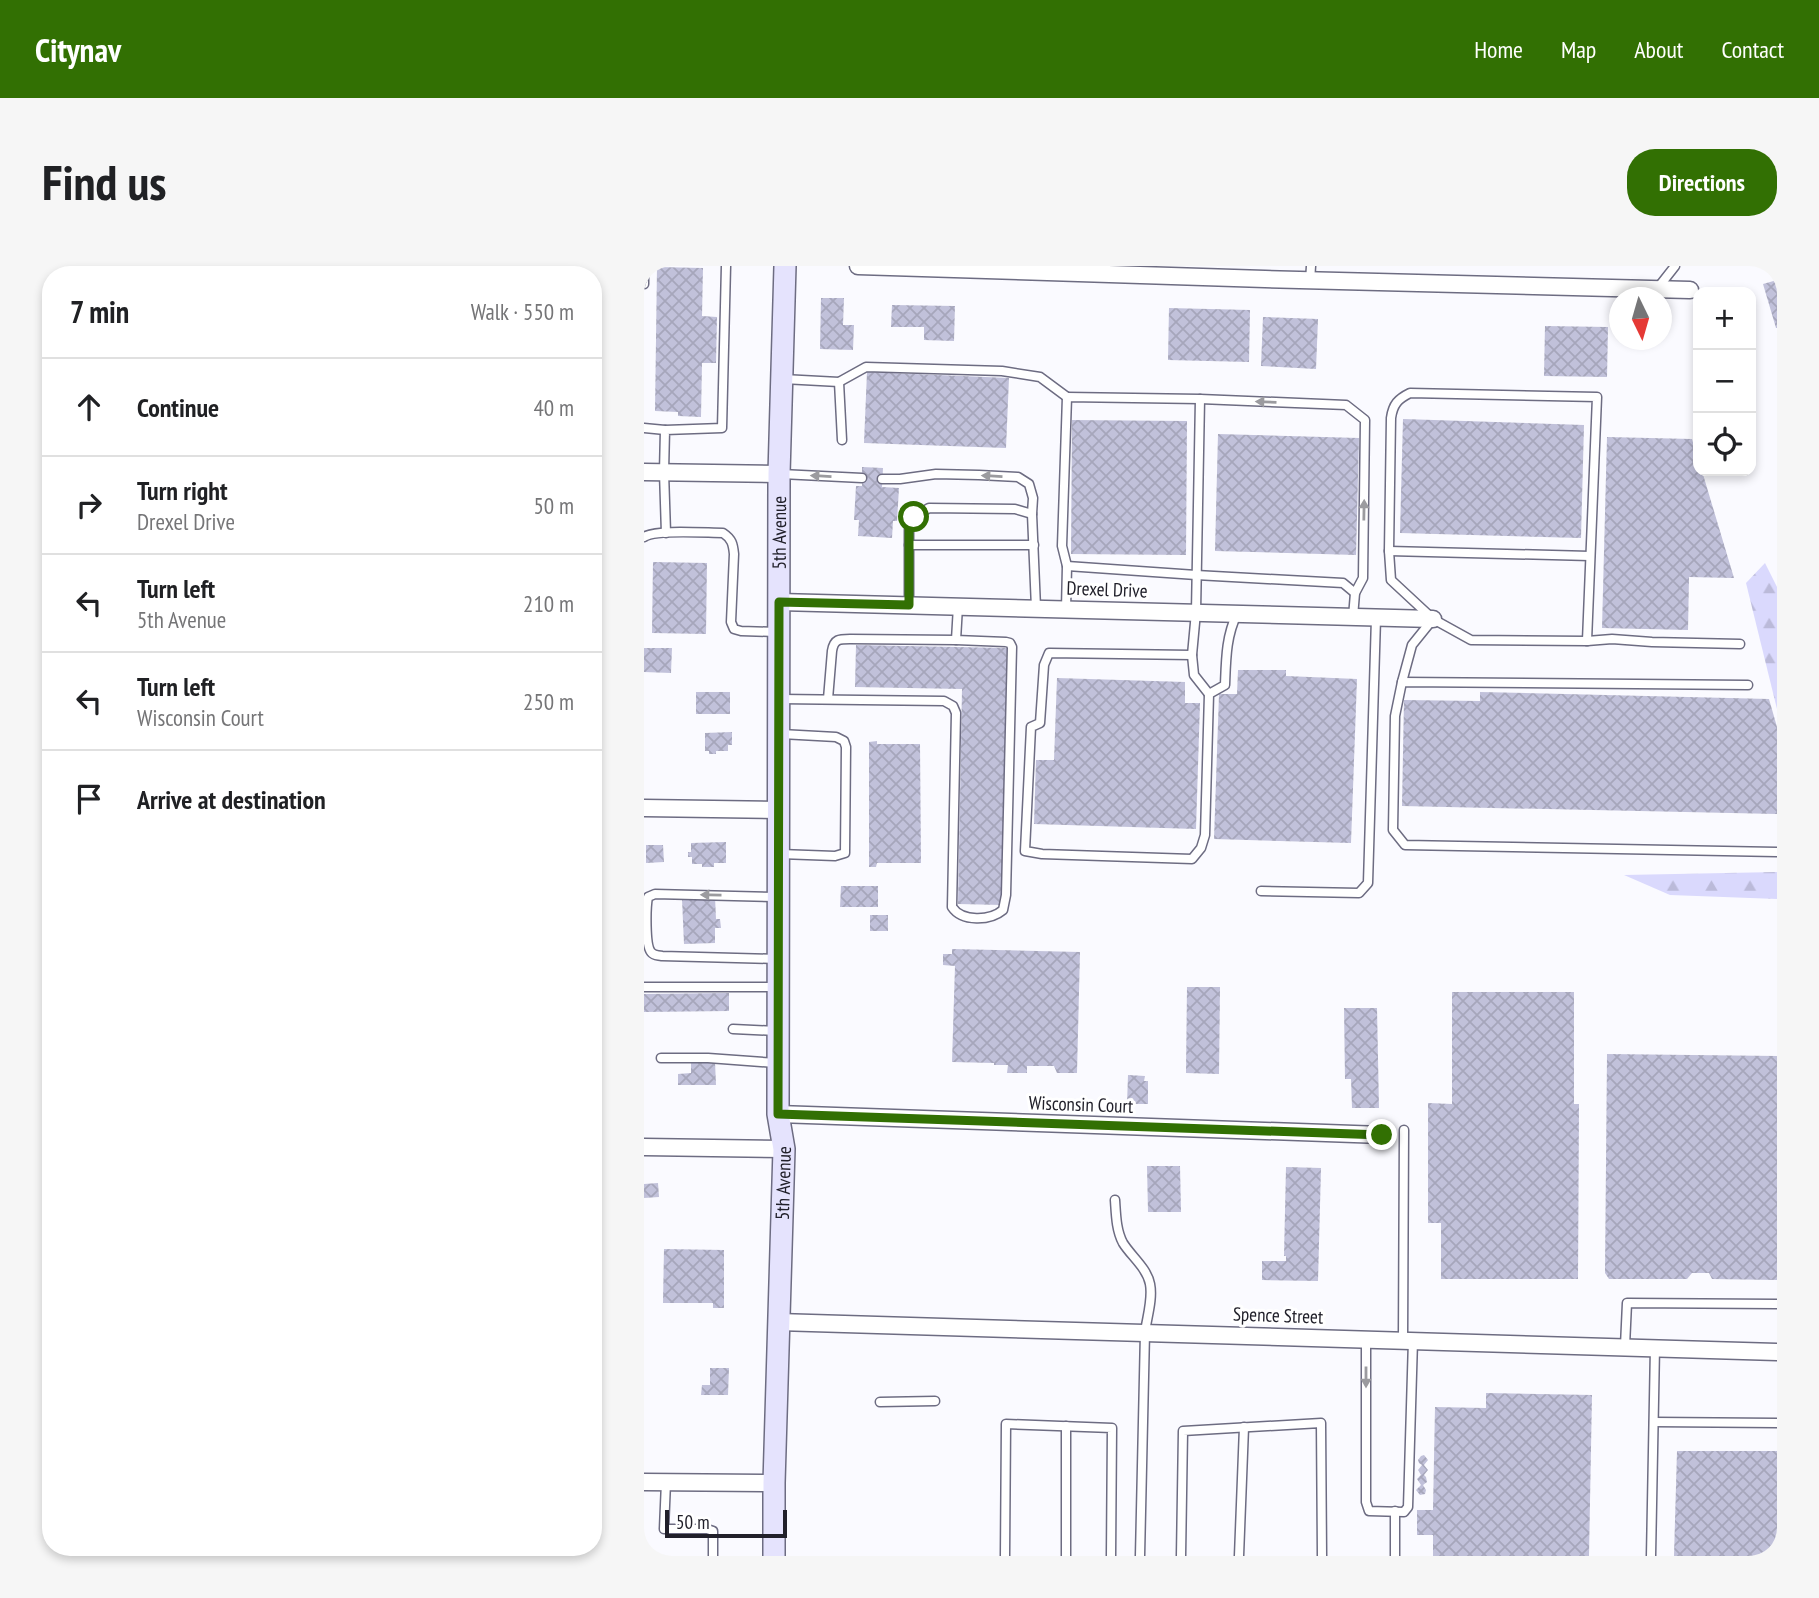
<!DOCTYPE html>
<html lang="en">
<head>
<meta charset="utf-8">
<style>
	:root { --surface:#fff; --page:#f6f6f6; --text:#202124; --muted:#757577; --line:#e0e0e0; --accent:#327003 }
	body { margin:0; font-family:"PT Sans Narrow",sans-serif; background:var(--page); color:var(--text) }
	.controls { position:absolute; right:21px; top:21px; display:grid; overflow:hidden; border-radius:14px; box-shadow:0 4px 10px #0003 }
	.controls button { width:63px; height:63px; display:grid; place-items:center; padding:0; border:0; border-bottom:2px solid var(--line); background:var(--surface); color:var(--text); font:35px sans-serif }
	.compass { position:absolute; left:965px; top:21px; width:63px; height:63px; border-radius:50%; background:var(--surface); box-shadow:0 4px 10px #0003; rotate:175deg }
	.scale { position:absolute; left:21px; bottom:18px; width:122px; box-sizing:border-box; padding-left:7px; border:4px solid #21202a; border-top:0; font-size:19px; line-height:24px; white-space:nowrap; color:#21202a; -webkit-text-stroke:5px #fff; paint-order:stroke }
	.stop { position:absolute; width:21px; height:21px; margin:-16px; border:5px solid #327003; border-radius:50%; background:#fff }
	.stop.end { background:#327003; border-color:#fff; box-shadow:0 2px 7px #0008 }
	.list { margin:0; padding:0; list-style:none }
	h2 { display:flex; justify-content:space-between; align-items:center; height:91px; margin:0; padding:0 28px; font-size:30px }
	h2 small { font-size:23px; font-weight:400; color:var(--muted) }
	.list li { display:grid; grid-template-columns:46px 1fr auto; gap:21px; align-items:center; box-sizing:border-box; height:98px; padding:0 28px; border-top:2px solid var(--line) }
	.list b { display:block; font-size:26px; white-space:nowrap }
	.list p { margin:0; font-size:23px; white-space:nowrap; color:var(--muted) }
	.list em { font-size:23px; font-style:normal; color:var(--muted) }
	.icon { flex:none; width:38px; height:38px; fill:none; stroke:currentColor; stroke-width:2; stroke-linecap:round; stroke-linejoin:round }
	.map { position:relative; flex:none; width:1133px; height:1290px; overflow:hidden; border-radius:28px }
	header { display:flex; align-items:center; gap:42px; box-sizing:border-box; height:98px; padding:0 35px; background:var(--accent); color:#fff }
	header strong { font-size:33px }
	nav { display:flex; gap:38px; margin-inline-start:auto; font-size:24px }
	.intro { display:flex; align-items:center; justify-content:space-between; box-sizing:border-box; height:168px; padding:0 42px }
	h1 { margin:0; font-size:49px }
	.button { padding:18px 32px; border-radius:28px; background:var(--accent); color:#fff; font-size:24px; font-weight:700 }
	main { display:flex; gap:42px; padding:0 42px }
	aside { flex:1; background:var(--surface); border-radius:28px; box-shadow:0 4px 10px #0003 }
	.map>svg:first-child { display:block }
	.forest { fill:url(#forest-firs) }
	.building { fill:url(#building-cross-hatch) }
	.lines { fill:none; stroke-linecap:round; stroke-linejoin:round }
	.service-casing { stroke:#6d6c82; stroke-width:11 }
	.minor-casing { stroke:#6d6c82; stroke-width:19 }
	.secondary-casing { stroke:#6d6c82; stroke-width:24 }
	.service { stroke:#fff; stroke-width:8 }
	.minor { stroke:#fff; stroke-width:16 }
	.secondary { stroke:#e5e3fd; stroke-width:21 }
	.oneway { fill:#9b9b9f }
	.route { stroke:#327003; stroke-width:9 }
	.labels { text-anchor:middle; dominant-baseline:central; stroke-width:6; stroke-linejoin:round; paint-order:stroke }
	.street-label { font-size:19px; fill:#21202a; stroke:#fff }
</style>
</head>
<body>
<header>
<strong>Citynav</strong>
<nav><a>Home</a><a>Map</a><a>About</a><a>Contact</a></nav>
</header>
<div class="intro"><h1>Find us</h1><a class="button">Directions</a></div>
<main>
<aside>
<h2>7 min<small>Walk · 550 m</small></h2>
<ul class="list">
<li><svg class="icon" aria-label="ahead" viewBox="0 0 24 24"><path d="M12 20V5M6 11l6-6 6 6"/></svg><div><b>Continue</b></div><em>40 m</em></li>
<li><svg class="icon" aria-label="right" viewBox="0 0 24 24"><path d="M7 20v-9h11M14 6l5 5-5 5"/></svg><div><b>Turn right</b><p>Drexel Drive</p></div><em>50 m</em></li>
<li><svg class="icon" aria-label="left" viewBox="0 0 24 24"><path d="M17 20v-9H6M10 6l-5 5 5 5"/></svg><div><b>Turn left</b><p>5th Avenue</p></div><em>210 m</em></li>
<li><svg class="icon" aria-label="left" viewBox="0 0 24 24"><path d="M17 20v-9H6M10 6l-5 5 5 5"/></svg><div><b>Turn left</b><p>Wisconsin Court</p></div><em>250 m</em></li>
<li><svg class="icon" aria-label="arrive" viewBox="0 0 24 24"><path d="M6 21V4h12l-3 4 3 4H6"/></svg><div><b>Arrive at destination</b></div></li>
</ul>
</aside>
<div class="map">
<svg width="1133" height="1290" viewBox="0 0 1133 1290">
	<defs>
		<pattern id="forest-firs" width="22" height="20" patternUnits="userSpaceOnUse" patternTransform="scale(1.75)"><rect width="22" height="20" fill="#dad9fd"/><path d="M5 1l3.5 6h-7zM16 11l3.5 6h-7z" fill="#bbbad9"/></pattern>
		<pattern id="building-cross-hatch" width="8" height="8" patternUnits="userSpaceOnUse" patternTransform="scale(1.75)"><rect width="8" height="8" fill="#c1c1da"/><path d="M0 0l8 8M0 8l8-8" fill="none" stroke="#a6a6bb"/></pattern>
	</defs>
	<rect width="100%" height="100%" fill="#fafaff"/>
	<g class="forest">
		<polygon points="1121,297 1133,321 1133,443 1102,317"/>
		<polygon points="1133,606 1133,633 1026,629 980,609"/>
	</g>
	<g class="building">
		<polygon points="13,1 59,2 58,50 73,51 72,97 58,97 57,151 34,150 34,146 11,145"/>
		<polygon points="1133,14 1133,62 1132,62 1119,18"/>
		<polygon points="177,32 200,32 199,59 210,59 209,84 176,83"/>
		<polygon points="248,39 311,40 310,75 280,74 280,61 247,61"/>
		<polygon points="525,42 606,44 605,96 524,94"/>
		<polygon points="619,51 674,53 672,103 617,100"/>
		<polygon points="901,60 964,61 963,111 900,110"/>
		<polygon points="223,106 365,112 362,182 220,177"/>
		<polygon points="759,153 940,159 937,272 756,267"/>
		<polygon points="428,154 543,155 542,289 427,288"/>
		<polygon points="574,168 715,172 712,289 571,285"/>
		<polygon points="963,171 1048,173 1054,194 1054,205 1058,205 1090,312 1045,311 1044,364 958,362"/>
		<polygon points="218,201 239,202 238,221 255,222 253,255 249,255 248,272 214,270 215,254 210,254 212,220 218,220"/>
		<polygon points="9,296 63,297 62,368 8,367"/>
		<polygon points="212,379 363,382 358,639 314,638 318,423 211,421"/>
		<polygon points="0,382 28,382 27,407 0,406"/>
		<polygon points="594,404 642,404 642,410 713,413 707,577 570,573 575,428 593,428"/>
		<polygon points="413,412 541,416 541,437 556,437 552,563 390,558 392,494 410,494"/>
		<rect x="52" y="426" width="34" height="22"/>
		<polygon points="836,426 1125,433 1133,461 1133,548 758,540 760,434 836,435"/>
		<polygon points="88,466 88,479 84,479 84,485 72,485 72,488 65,488 65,485 61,485 61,467"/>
		<polygon points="233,475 233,478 276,478 277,597 233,597 232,601 225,601 225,476"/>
		<polygon points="82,576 82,597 70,597 70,601 58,601 58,598 48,598 48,591 44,591 44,586 47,586 47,577"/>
		<polygon points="2,579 19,579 20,596 2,597"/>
		<polygon points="197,620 234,620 234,641 196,641"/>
		<polygon points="71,631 72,653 76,653 77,662 71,662 71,677 40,678 38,633"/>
		<rect x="226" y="649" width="18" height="16"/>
		<polygon points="308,683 436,686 433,807 413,807 410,800 383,800 383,807 363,807 364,799 350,799 350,797 308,796 311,700 299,699 299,688 308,688"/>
		<polygon points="543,721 576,721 575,808 542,807"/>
		<polygon points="808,726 930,726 930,838 935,838 934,1013 797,1013 797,957 784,957 784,837 808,838"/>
		<polygon points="85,727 85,745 0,746 0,728"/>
		<polygon points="700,742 733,742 735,842 708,842 707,813 701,813"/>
		<polygon points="963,788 1133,790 1133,1014 1068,1013 1065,1007 1048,1007 1043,1013 965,1013 961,1007"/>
		<polygon points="47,795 71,796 72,819 34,819 34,808 47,807"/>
		<polygon points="484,809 501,810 500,815 504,815 504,838 483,838"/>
		<polygon points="503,900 536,900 537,946 504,946"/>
		<polygon points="642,901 677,902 674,1015 618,1014 618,995 642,995 642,990 640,990"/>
		<polygon points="14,917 15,931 0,932 0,918"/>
		<polygon points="20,983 80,984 80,1042 69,1042 69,1037 19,1037"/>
		<polygon points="66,1102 85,1102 84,1129 57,1129 58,1119 66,1119"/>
		<polygon points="842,1127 948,1129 945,1290 789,1290 789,1269 773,1269 773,1244 789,1244 791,1141 842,1142"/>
		<polygon points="1033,1185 1133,1185 1133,1290 1030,1290"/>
		<polygon points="780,1189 784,1194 780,1199 784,1204 780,1209 782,1211 783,1216 779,1219 782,1224 781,1228 776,1229 772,1224 777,1219 773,1213 777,1209 774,1204 778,1199 775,1197 774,1194 777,1190"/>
	</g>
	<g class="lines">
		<g class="service-casing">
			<g id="service">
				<polyline points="666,15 667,0"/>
				<polyline points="0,18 0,0"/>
				<polyline points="1013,23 1031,0"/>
				<polyline points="139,113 195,116 222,101 358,105 396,111 423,131"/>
				<polyline points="195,116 198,174"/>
				<path d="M766 127 953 131 943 375 827 374 789 353 747 314 745 285 747 152C749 138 754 133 766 127Z"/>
				<path d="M556 133 552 346 548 389 405 387 400 399 396 457 387 461 381 585 398 588 548 593 557 582 561 569 565 428 581 419C582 394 582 370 593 348"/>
				<polyline points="0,162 21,164"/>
				<polyline points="137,208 218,212"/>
				<polyline points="238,213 256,213 292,208 335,209 374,211 385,218 389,232 388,248 392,342"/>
				<polyline points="22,267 20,206 21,164 78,162 82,0"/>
				<path d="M0 271C11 263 62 267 79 267 88 273 89 278 90 288L87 356 90 363 97 365 133 366"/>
				<polyline points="265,279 390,279"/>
				<polyline points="745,285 946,290"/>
				<polyline points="423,300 552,309 699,317 711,327"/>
				<polyline points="265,339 265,264 270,251 285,242 371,243 388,248"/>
				<polyline points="422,343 423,300 418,280 423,131 556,133 702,139 721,154 719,312 711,327 709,351"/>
				<polyline points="943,375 968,373 1008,376 1096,378"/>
				<polyline points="548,389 550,409 565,428"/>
				<polyline points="758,416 768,379 789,353"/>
				<polyline points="1104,419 758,416 751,450 749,564 761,579 1133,586"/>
				<path d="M136 433 300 435 309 440 312 447 308 641C318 656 346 655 359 644L362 629 368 381 366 377 362 376 312 374 314 340"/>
				<path d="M184 433 188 385C190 373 195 373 206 373L312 374"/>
				<polyline points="136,588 191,590 201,587 202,481 200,475 192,471 137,468"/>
				<polyline points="617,625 715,627 724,617 732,352"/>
				<path d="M132 631 11 628 4 631C2 641 1 679 7 686 10 690 13 689 18 690L133 693"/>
				<polyline points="0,721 132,721"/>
				<polyline points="89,763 132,765"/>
				<polyline points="17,792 64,792 132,797"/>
				<path d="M471 934C472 948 472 964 479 977 487 990 503 1002 506 1018 509 1033 503 1051 501 1066L496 1290"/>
				<polyline points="722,1073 722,1236 725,1245 760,1246 764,1241 769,1074"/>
				<polyline points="759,1074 760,864"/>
				<polyline points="981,1080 983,1037 1133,1038"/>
				<polyline points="236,1136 291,1135"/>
				<polyline points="1010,1156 1133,1157"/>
				<polyline points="22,1216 20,1263 63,1263 69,1265 69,1290"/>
				<polyline points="751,1245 751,1290"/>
				<polyline points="361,1290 362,1158 468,1162 467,1290"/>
				<polyline points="422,1290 422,1160"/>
				<polyline points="537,1290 539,1165 677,1157 678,1290"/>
				<polyline points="595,1290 600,1161"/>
				<polyline points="1007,1290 1011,1081"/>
			</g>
		</g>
		<g class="minor-casing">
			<g id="minor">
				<polyline points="214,0 621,13 1046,24"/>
				<polyline points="0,206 135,208"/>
				<polyline points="135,336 789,353"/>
				<polyline points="0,542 136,544"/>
				<polyline points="134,848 738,869"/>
				<polyline points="0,881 140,883"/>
				<polyline points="134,1056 1133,1086"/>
				<polyline points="0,1216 130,1217"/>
			</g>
		</g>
		<g class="secondary-casing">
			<g id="secondary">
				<path id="s1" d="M130 1290V1217L140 883 134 848 135 208 141 0"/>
			</g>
		</g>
		<use href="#service" class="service"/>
		<use href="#minor" class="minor"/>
		<use href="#secondary" class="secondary"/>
	</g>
	<defs><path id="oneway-solid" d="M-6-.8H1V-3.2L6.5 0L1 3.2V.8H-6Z" transform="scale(1.75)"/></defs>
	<g class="oneway">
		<use href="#oneway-solid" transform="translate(622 136) rotate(-178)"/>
		<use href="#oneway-solid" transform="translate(177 210) rotate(-177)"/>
		<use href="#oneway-solid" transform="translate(348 210) rotate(-177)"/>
		<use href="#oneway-solid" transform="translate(720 244) rotate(-89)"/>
		<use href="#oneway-solid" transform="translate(67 629) rotate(-179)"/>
		<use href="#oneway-solid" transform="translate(722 1111) rotate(90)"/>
	</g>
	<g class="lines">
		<polyline class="route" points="270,251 265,264 265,339 135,336 134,848 738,869"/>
	</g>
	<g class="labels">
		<g class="street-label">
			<text stroke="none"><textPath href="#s1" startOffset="1024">5th Avenue</textPath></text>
			<text transform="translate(463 323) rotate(2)">Drexel Drive</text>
			<text transform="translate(437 838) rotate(2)">Wisconsin Court</text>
			<text stroke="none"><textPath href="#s1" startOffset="373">5th Avenue</textPath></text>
			<text transform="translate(634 1049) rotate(2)">Spence Street</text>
		</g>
	</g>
</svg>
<div class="controls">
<button>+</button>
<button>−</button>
<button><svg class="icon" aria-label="locate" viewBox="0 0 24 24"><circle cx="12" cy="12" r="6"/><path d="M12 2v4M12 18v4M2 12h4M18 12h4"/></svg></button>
</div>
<svg class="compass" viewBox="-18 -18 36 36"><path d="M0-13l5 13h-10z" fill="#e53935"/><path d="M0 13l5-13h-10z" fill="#757577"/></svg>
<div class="scale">50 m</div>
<div class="stop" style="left:270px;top:251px"></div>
<div class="stop end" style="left:738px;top:869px"></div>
</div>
</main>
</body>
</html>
